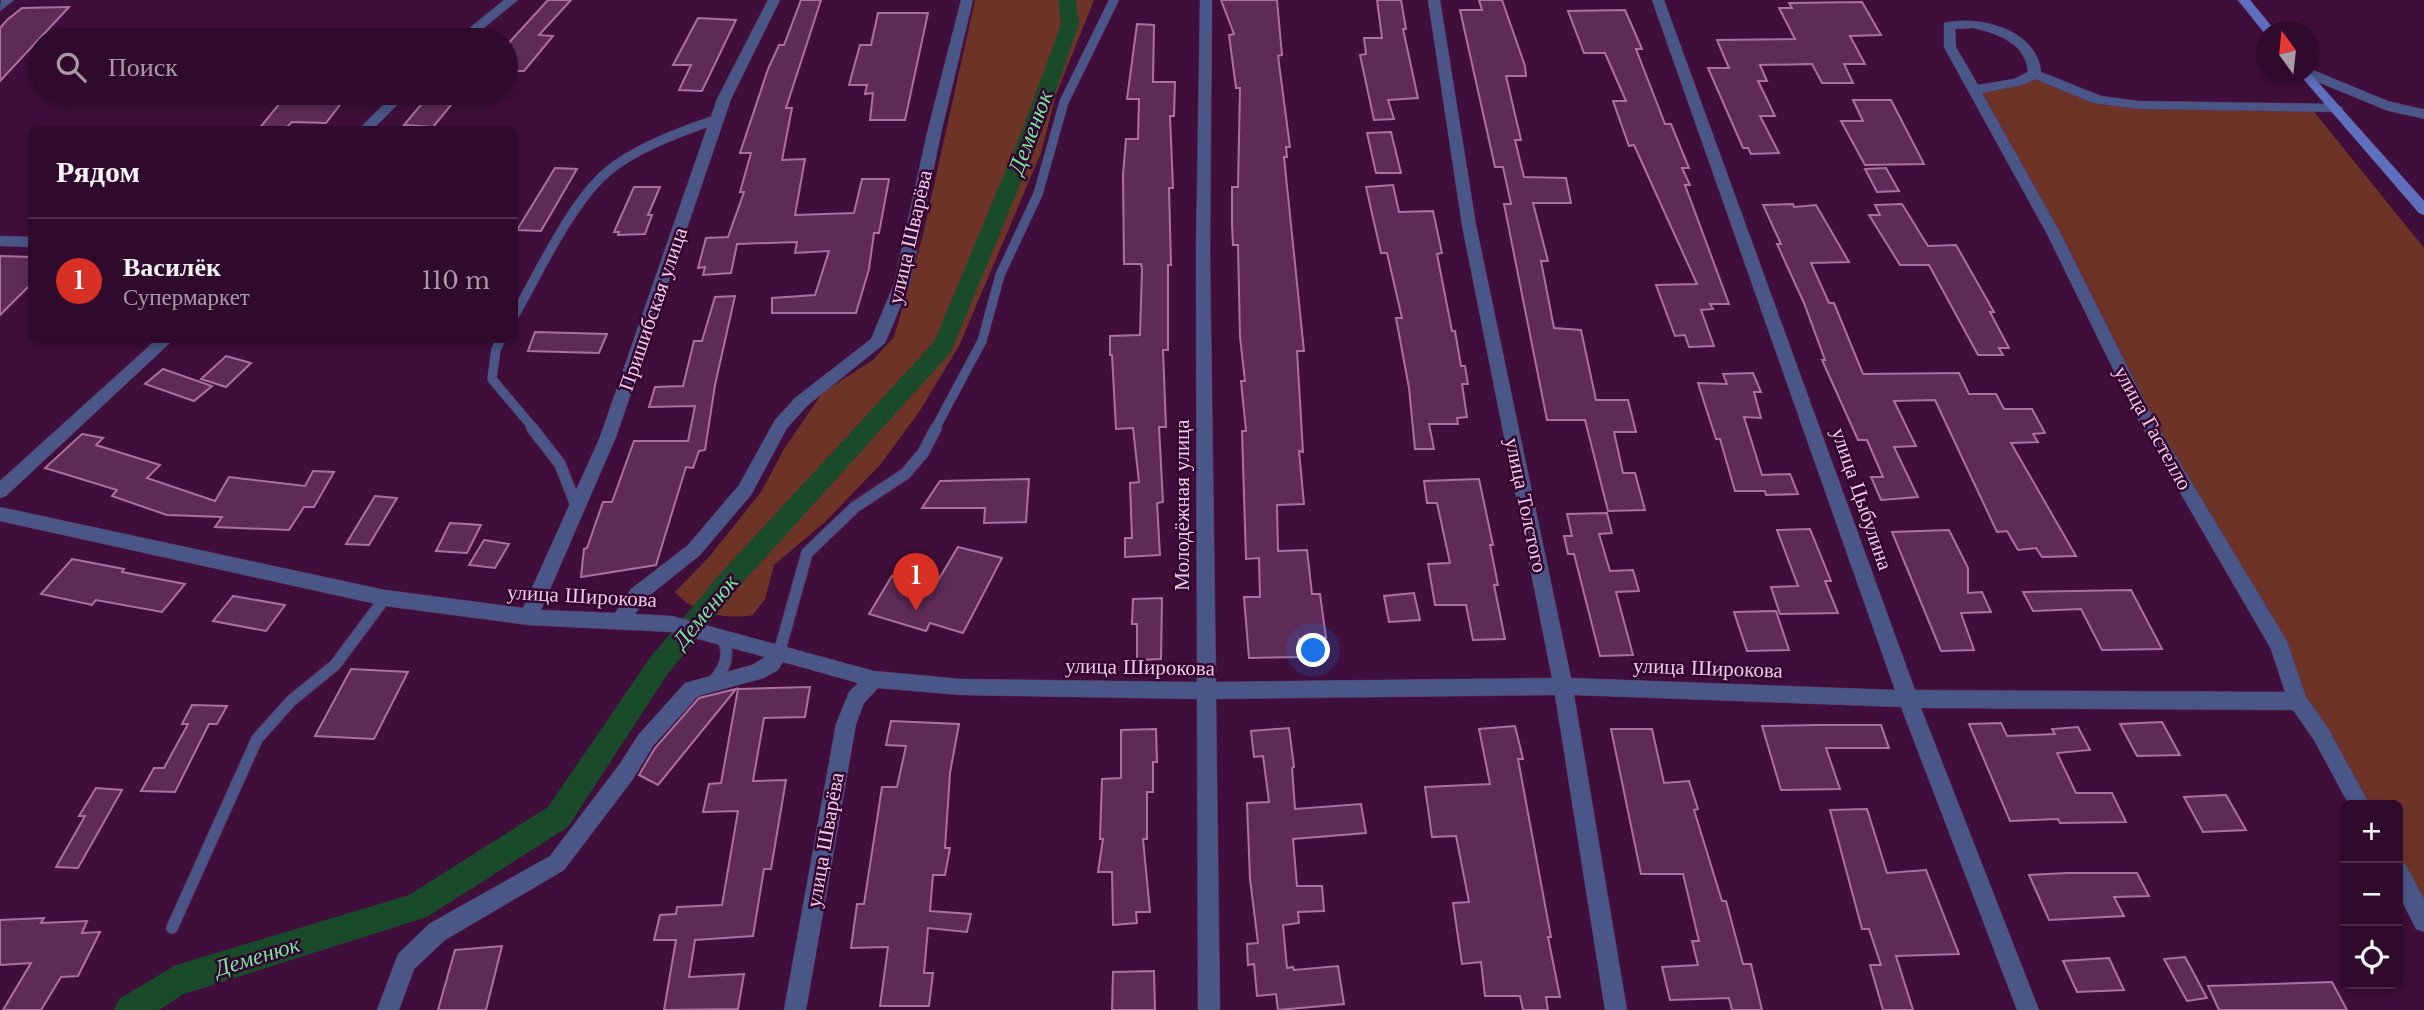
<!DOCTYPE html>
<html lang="ru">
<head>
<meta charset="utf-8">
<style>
	:root { --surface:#300a2c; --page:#381334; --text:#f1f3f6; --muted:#a89aa9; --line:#4b2b48; --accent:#d93025 }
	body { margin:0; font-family:"Libre Baskerville",serif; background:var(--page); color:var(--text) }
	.controls { position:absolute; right:21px; bottom:21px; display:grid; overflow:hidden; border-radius:10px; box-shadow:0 4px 10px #0003 }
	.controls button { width:63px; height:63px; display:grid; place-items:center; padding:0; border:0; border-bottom:2px solid var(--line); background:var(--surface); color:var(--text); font:35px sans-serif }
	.compass { position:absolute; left:2256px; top:21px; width:63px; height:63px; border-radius:50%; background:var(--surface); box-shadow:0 4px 10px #0003; rotate:345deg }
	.you { position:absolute; left:1314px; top:651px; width:24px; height:24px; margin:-18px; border:5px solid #fff; border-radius:50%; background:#1a73e8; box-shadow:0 0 0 10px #1a73e833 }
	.badge { display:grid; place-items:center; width:46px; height:46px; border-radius:50%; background:var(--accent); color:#fff; font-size:23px; font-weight:700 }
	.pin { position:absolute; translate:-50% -58px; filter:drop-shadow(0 2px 4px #0008) }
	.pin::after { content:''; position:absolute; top:37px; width:24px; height:21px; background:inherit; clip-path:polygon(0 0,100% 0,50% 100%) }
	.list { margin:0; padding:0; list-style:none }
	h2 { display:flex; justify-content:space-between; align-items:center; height:91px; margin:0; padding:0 28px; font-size:30px }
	h2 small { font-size:23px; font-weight:400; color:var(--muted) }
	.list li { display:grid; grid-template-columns:46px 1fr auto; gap:21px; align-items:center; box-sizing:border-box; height:126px; padding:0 28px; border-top:2px solid var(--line) }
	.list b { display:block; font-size:26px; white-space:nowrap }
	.list p { margin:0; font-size:23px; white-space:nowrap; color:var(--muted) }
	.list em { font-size:23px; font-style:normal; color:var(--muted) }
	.icon { flex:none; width:38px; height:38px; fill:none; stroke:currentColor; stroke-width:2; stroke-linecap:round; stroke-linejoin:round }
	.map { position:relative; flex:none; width:2424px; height:1010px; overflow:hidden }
	.search { position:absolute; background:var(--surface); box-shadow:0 4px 10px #0003; left:28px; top:28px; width:490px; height:77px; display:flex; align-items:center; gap:18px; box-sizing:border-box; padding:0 24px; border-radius:38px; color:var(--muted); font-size:26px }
	.panel { position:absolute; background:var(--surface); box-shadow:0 4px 10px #0003; left:28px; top:126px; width:490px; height:217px; border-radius:10px }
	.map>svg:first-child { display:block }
	.green { fill:#6d3327 }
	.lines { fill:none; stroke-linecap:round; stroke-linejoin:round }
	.canal { fill:#194b2b; fill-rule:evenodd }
	.building { fill:#5e2b57; stroke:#aa71a0; stroke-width:2 }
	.lane-far1-casing { stroke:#5c2c55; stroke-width:10 }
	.lane-casing { stroke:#5c2c55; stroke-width:13 }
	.street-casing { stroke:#5c2c55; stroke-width:1 }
	.secondary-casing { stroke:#5c2c55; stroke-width:1 }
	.lane-far1 { stroke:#4a5688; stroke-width:9 }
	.lane { stroke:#4a5688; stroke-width:11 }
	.street { fill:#4a5688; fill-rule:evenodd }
	.secondary { fill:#5e6fc0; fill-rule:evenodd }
	.labels { text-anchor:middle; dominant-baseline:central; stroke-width:5; stroke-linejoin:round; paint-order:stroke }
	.street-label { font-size:21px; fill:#eccce5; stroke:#34032f }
	.water-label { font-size:23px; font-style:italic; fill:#71e99a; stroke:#34032f }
</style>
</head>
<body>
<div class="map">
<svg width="2424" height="1010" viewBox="0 0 2424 1010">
	<rect width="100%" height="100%" fill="#400e3a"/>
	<g class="green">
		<path d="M975 0H1094L1056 95 1041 153 959 346 919 412 880 465 826 521 774 565 765 599 753 615C726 620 693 613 675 592L709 557 761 492 784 449 823 392 873 360 894 337 922 239Z"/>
		<polygon points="2035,74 2098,100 2311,108 2424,248 2424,921 2398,872 2398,805 2360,805 2146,420 1974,90"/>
	</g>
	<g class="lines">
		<polygon class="canal" points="1058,0 1076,0 1079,24 1040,136 951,352 737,589 667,675 568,827 427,917 184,994 159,1010 114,1010 119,999 176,965 409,895 548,807 649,659 719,575 934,342 1020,136 1061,24"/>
	</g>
	<g class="building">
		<polygon points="548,0 571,0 539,35 553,36 524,71 506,71 506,46"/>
		<polygon points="801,0 821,0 786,108 792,108 782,160 805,159 795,215 854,213 862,179 889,179 879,233 874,233 869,269 856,313 772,313 772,298 815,295 829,251 795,253 797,242 737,244 731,273 703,275 705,267 698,268 706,238 728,237 744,192 740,192 751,153 740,153 768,69 779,45 784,45"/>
		<polygon points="1221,0 1277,0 1282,55 1278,56 1290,147 1286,147 1287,157 1284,157 1304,351 1297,351 1303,452 1299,451 1304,504 1277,505 1278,551 1307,550 1312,594 1320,594 1326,638 1299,639 1300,657 1249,658 1244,597 1260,597 1259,558 1246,559 1242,431 1246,431 1241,381 1245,381 1240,337 1238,245 1233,245 1232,225 1232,187 1238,187 1240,88 1236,88 1229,35 1234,34"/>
		<polygon points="1377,0 1401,0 1406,29 1403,29 1418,98 1388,100 1394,119 1374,120 1360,55 1366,54 1364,38 1382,38"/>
		<polygon points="1479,0 1502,0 1525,66 1526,76 1506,76 1521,140 1515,140 1524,177 1566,178 1571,203 1533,203 1548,261 1541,261 1554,328 1581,330 1596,400 1628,400 1636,432 1614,432 1623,473 1635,473 1645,510 1608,511 1585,420 1547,420 1504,204 1511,204 1503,167 1495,167 1460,10 1482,10"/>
		<polygon points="1862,2 1881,35 1850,36 1865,64 1844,64 1853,83 1822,83 1812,64 1760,65 1767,81 1758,81 1775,116 1760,116 1779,153 1751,154 1748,148 1743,148 1708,68 1729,68 1717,40 1795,39 1779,8 1792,8 1789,3"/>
		<polygon points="69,7 0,81 0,28 7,20 22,8"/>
		<polygon points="1625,10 1642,49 1636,49 1665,124 1671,124 1689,168 1682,168 1690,185 1685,185 1729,304 1710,304 1713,309 1701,310 1714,346 1689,347 1685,335 1675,336 1656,285 1697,284 1634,145 1629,146 1613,101 1626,101 1605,53 1584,53 1568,11"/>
		<polygon points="878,13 928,13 905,120 870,120 873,93 865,94 867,85 849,85 860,45 871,45"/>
		<polygon points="698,18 736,20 702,91 679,90 691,65 673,65"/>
		<polygon points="1137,24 1154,25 1153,82 1175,82 1174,116 1170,116 1173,188 1169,188 1171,265 1168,265 1168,350 1163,350 1166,427 1159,427 1163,502 1157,503 1160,555 1125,557 1125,538 1132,538 1130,483 1139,482 1133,428 1116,429 1112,355 1110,355 1110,336 1140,335 1142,269 1141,264 1124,264 1123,175 1126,139 1138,139 1139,99 1127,99"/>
		<polygon points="288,93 349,93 326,123 292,122 284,130 258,130"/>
		<polygon points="431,93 461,93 433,127 404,125"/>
		<polygon points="1853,100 1891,100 1924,164 1865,165 1841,121 1863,121"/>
		<polygon points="1391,132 1401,173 1376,173 1367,133"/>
		<polygon points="555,168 577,169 541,231 517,230"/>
		<polygon points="1886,168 1899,191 1877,192 1865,169"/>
		<polygon points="1393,185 1399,212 1433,211 1442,253 1437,254 1452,331 1455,331 1461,366 1465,366 1468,384 1462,384 1467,417 1457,418 1458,424 1429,424 1434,449 1415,449 1409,388 1396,318 1402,318 1387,253 1381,253 1366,187"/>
		<polygon points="634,187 660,187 648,215 652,215 645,234 618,235 619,232 614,232"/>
		<polygon points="1793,204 1794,207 1816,205 1849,262 1811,263 1829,303 1834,303 1863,374 1959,373 1969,394 1996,394 2004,409 2032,409 2045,433 2033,434 2038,442 2011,443 2076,556 2042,557 2036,548 2018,550 2007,531 1997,532 1935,400 1894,401 1916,446 1894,447 1918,497 1881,500 1871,477 1883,477 1867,440 1858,440 1822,360 1825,360 1804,303 1777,244 1781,244 1763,205"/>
		<polygon points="1902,204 1928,246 1956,245 1994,312 1990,312 2009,348 1999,348 2003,355 1978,355 1929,265 1900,265 1869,215 1880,215 1875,205"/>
		<polygon points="0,256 32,257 32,283 0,315"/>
		<polygon points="735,296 715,385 705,450 699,451 693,468 686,467 656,565 581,577 584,549 587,548 603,502 612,502 634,441 688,441 695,406 649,407 655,387 683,386 694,341 702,341 715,297"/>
		<polygon points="535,332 607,334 599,353 528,351"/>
		<polygon points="226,356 251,363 226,387 201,379"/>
		<polygon points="163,369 212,386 194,401 145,384"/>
		<polygon points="1753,373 1761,392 1754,392 1761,418 1744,417 1762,475 1790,474 1798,494 1766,495 1765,491 1735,491 1720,439 1716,439 1698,383 1727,384 1723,374"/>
		<polygon points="82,434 103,438 96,445 160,465 147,478 215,501 229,477 305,486 313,471 334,472 314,507 304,507 289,530 215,527 222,517 167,515 112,496 117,490 45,468"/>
		<polygon points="1029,479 1026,522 984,523 985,508 922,508 940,481"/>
		<polygon points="1479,479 1493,545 1490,545 1498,585 1494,585 1505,639 1473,640 1466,605 1435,605 1428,564 1450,563 1437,503 1427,503 1424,481"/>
		<polygon points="375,496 397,498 369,545 346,544"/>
		<polygon points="1607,513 1612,533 1599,534 1610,571 1633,570 1639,591 1616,592 1633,655 1600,656 1574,554 1568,554 1564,536 1572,536 1567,514"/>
		<polygon points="450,523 481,525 467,553 436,551"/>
		<polygon points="1810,529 1831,581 1825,581 1838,613 1780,614 1771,587 1798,586 1777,530"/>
		<polygon points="1949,530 1968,568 1968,593 1982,592 1991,612 1961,613 1974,650 1941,651 1892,532"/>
		<polygon points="484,540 509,544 495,568 469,565"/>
		<polygon points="958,547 1002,558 963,633 930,623 926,631 869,614 892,576 930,587 934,581 937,582"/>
		<polygon points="72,559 124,569 122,572 185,584 162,612 96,600 92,605 41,594"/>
		<polygon points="2131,590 2162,649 2102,650 2081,609 2033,611 2023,592"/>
		<polygon points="1414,593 1420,620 1389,622 1384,596"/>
		<polygon points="233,596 285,605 266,631 213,621"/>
		<polygon points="1162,598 1161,659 1137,660 1137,624 1132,624 1133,599"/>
		<polygon points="1776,611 1789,650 1747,651 1734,612"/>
		<polygon points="351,669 408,672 374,739 315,736"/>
		<polygon points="810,687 805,717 764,718 753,781 786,780 771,869 764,869 753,936 695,940 689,977 744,974 738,1009 664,1010 676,940 654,940 660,915 676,914 677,907 722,905 738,811 703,812 709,784 721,783 738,689"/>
		<polygon points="736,689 658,785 639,775 655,748 699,698"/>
		<polygon points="192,705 227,706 217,724 209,724 175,792 141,791 154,768 164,768 188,724 182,724"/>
		<polygon points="891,721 959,724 950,773 945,848 950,848 945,875 933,875 930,911 971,914 967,932 928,928 924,973 933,973 929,1006 880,1006 888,947 851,948 857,904 864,904 882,787 897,787 906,746 886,745"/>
		<polygon points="2162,722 2180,755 2137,756 2120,724"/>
		<polygon points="2001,723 2007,736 2055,734 2052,729 2078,727 2090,750 2057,753 2076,793 2112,793 2126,822 2060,823 2058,819 2010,821 1969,724"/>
		<polygon points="1818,725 1881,725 1889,748 1826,748 1840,789 1781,790 1762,726"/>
		<polygon points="1515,726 1523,759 1518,759 1551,937 1548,937 1560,997 1546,997 1548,1010 1523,1010 1520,996 1485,996 1481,962 1462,964 1453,903 1469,902 1456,836 1432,837 1425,787 1490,784 1479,729"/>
		<polygon points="1289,728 1294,767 1292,768 1295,809 1361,804 1366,833 1293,839 1297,886 1322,886 1324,911 1298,912 1299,923 1283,925 1287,968 1293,967 1294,970 1338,966 1344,1004 1278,1010 1276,994 1257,996 1254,964 1248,965 1247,944 1258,943 1250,879 1247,803 1269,802 1263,756 1254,757 1251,731"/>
		<polygon points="1156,729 1157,762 1153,762 1153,792 1147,792 1147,839 1143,839 1150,912 1136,912 1137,923 1113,925 1112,872 1098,872 1103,839 1100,839 1102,779 1121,778 1121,730"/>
		<polygon points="1611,729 1652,729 1664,783 1689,781 1698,809 1694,810 1722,901 1726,901 1743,964 1751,964 1762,1010 1732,1010 1729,998 1670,1000 1662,967 1698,965 1692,941 1699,941 1683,874 1641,874"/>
		<polygon points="96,788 122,790 78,868 56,867 85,816 79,816"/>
		<polygon points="2226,795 2246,830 2203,832 2184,797"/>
		<polygon points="1867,809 1887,873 1926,870 1959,954 1896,956 1913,1010 1883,1010 1870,965 1881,965 1869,929 1862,929 1830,810"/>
		<polygon points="2068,873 2137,873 2149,896 2114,897 2124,916 2049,920 2029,875"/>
		<polygon points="44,918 41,923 87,921 82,933 100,932 78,976 61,977 41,1010 3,1010 31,963 0,965 0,920"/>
		<polygon points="502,946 486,1010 438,1010 455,950"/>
		<polygon points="2185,957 2207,998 2187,1001 2164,959"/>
		<polygon points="2109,958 2124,990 2077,992 2063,961"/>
		<polygon points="1154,971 1155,1010 1112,1010 1113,972"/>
		<polygon points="2332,982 2347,1010 2219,1010 2208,986"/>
	</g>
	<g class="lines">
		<g class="lane-far1-casing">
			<g id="lane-far1">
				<polyline points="2308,73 2388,106 2424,114"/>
				<path d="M514 316C539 273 570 204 607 172 634 149 684 130 718 119"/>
				<polyline points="501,340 496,349 492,379 534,429"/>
				<polyline points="935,429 982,341 1000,275 1038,194 1064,102 1114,0"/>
			</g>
		</g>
		<g class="lane-casing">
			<g id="lane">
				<polyline points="532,428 560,464 576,505"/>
				<polyline points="779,653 807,553 855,507 905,474 923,453 936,428"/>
				<path d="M713 682C725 668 731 655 722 637"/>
				<polyline points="172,928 257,739 291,701 335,665 385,598"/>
			</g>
		</g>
		<g class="street-casing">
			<g id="street">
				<polygon points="14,0 0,11 1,0"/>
				<polygon points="504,0 518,0 469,40 455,40"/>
				<path d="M768 0H780L731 99 616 437 541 610 615 613 631 589 688 545 739 485 775 420 795 398 871 339 894 284 927 133 961 0H973L941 133 910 284 885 343 807 406 787 428 751 495 700 555 645 599 635 614 672 616 874 671 961 679 1197 682 1196 253 1200 0H1212L1210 253 1216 682 1552 678 1462 225 1428 0H1440L1476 225 1571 678 1895 690 1652 0H1664L1915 690 2285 692 2271 649 2138 420 2047 234 1944 47V23C1979 15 2037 29 2041 72L2101 96 2138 101 2336 104 2343 108 2336 112 2138 109 2093 103 2035 79 2023 85 1982 93 2061 234 2153 418 2287 641 2306 697 2328 728 2370 805H2349L2314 740 2293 710 1921 708 2039 1010H2017L1901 707 1574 695 1627 1010H1605L1555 695 1216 699 1220 1010H1198L1197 699 961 695 878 688 864 703 856 724 806 1010H784L836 724 849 692 858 683 783 662 778 670 764 678 698 696 653 746 633 779 564 870 445 940 414 969 399 1010H377L398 954 429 924 550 856 619 765 639 734 685 683 752 665 765 657 672 632 528 625 385 606 0 521V507L385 590 523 608 600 437 717 99ZM1974 28C1999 34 2026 44 2028 72L2014 79 1978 85 1956 47 1955 29Z"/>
				<polygon points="395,93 409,93 372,130 358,130"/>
				<polygon points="0,236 32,237 32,247 0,246"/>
				<polygon points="156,340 173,340 6,496 0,498 0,481"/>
				<polygon points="2398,862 2406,865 2424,899 2424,932 2416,929 2398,893"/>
			</g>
		</g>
		<g class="secondary-casing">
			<g id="secondary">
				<polygon points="2238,0 2250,0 2276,32 2266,32 2266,35"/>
				<polygon points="2308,71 2424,201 2424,215 2419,213 2299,74 2308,74"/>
			</g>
		</g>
		<use href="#lane-far1" class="lane-far1"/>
		<use href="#lane" class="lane"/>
		<use href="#street" class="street"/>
		<use href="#secondary" class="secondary"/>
	</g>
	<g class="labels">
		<g class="street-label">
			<text transform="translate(910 237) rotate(-77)">улица Шварёва</text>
			<text transform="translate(653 309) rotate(-71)">Пришибская улица</text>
			<text transform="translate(2153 428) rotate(61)">улица Гастелло</text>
			<text transform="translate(1862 499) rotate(71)">улица Цыбулина</text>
			<text transform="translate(1182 505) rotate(-90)">Молодёжная улица</text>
			<text transform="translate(1526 505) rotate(78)">улица Толстого</text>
			<text transform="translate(582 596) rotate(3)">улица Широкова</text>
			<text transform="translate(1140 667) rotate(1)">улица Широкова</text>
			<text transform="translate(1708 668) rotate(2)">улица Широкова</text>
			<text transform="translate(825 840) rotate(-80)">улица Шварёва</text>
		</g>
		<g class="water-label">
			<text transform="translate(1030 132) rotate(-69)">Деменюк</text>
			<text transform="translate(705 611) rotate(-50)">Деменюк</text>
			<text transform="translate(257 956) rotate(-17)">Деменюк</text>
		</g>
	</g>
</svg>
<div class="controls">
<button>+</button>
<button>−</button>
<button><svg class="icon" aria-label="locate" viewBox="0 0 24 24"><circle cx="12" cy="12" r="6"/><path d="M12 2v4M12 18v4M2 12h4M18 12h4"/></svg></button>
</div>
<svg class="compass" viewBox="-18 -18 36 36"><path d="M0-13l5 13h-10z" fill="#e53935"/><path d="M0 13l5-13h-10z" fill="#a89aa9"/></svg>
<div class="you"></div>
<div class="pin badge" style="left:916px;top:611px">1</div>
<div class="search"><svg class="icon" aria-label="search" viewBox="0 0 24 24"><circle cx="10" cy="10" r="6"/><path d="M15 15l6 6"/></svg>Поиск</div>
<section class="panel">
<h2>Рядом<small></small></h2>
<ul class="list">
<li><span class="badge">1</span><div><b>Василёк</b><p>Супермаркет</p></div><em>110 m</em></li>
</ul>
</section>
</div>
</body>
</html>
